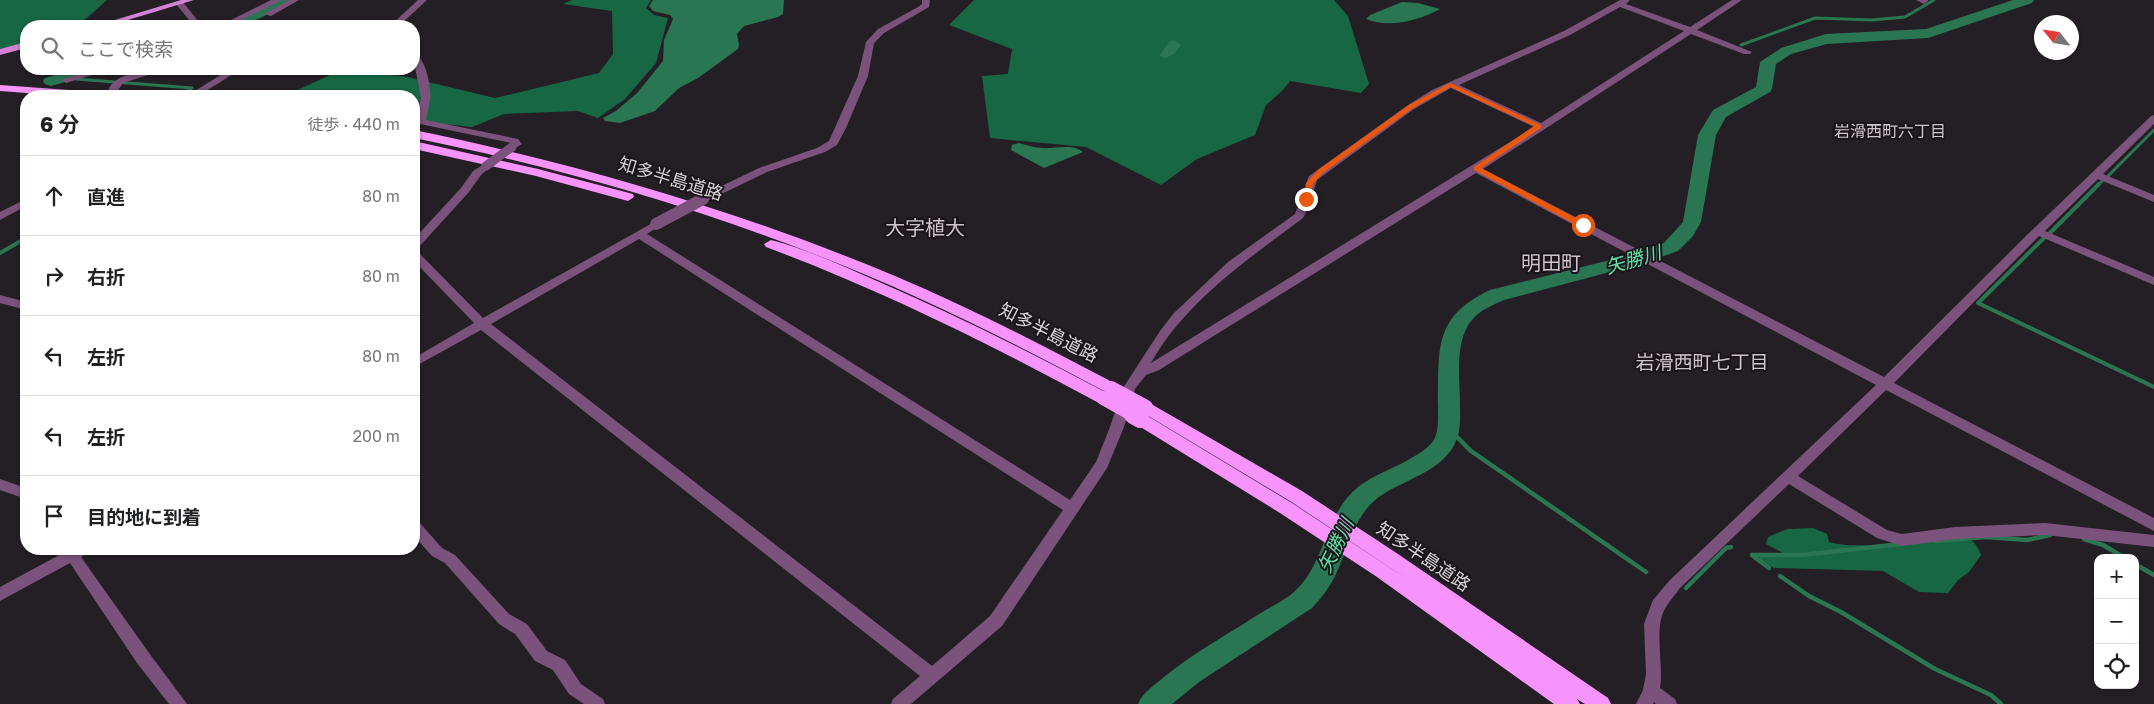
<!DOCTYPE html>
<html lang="ja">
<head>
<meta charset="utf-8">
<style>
	:root { --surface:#fff; --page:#f2f2f2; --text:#202124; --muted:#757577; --line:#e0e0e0 }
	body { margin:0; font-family:"Golos Text","Noto Sans JP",sans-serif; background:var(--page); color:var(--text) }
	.controls { position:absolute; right:15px; bottom:15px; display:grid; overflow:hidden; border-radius:10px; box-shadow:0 1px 4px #0004 }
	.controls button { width:45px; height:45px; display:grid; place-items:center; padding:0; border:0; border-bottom:1px solid var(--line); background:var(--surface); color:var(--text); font:25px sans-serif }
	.compass { position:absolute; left:2034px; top:15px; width:45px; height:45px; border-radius:50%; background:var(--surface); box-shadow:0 1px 4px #0004; rotate:300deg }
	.stop { position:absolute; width:15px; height:15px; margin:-11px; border:4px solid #ea580c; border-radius:50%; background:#fff }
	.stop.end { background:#ea580c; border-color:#fff; box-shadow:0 1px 5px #0008 }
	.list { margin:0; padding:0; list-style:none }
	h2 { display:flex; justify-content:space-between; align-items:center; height:65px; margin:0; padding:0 20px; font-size:21px }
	h2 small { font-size:16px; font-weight:400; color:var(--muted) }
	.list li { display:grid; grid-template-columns:32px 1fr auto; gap:15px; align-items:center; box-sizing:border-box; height:80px; padding:0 20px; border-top:1px solid var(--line) }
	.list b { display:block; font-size:19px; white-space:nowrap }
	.list em { font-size:16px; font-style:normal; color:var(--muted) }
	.icon { flex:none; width:28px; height:28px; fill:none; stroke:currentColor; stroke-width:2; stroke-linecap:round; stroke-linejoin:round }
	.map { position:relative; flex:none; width:2154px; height:704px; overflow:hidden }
	.search { position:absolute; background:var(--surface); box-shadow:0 1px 4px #0004; left:20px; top:20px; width:400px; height:55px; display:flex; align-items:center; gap:12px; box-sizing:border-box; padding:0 18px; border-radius:20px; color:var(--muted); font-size:19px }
	.panel { position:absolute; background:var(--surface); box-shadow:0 1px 4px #0004; left:20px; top:90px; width:400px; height:465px; border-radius:20px }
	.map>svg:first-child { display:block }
	.forest { fill:#176744 }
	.water { fill:#2a7552 }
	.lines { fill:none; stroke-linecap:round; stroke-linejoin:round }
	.stream-far2 { stroke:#2a7552; stroke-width:3 }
	.stream-far1 { stroke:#2a7552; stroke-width:4 }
	.stream { stroke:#2a7552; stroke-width:4.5 }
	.river { fill:#2a7552; fill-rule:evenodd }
	.minor { fill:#7a527b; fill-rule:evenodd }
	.major { fill:#d481d8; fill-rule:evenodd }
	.highway { fill:#f793fc; fill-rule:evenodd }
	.minor-bridge-far1 { stroke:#7a527b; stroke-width:9 }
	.minor-bridge { stroke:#7a527b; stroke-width:12 }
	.highway-bridge-far1 { stroke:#f793fc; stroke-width:14 }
	.highway-bridge { stroke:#f793fc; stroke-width:18 }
	.route { fill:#ea580c }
	.labels { text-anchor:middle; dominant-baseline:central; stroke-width:4; stroke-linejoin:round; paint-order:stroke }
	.far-neighbourhood-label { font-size:16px; fill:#cdc5cd; stroke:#1b151b }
	.street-label { font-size:18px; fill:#d6d2d6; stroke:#1b151b }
	.water-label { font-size:19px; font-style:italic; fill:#5ee2a3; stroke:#1b151b }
	.neighbourhood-label { font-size:19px; fill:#cdc5cd; stroke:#1b151b }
	.quarter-label { font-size:20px; fill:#cdc5cd; stroke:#1b151b }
</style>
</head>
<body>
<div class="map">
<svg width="2154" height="704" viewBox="0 0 2154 704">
	<rect width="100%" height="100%" fill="#241f24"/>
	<g class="forest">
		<polygon points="0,0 107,0 88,17 75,26 26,26 26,43 0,49"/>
		<polygon points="572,0 651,0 646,8 654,15 668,18 656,63 625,99 598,118 578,111 504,114 472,127 414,121 414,96 197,96 210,90 291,93 343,69 407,77 495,98 599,73 613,54 612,11 563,4"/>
		<polygon points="974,0 1334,0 1348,16 1369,84 1361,93 1290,81 1282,91 1266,105 1255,135 1197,159 1161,185 1086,147 990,138 982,76 1008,74 1012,49 949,25"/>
		<path d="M1813 528 1827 534 1829 542C1857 551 1928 539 1960 537 1972 538 1977 544 1981 555L1969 572 1958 580 1948 593 1919 592 1883 571 1774 568 1759 560 1760 556H1789L1766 544 1768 537 1787 529Z"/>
	</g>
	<g class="water">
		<polygon points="653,0 784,0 783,14 778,17 744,26 737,34 739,45 738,49 698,78 679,88 655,111 620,123 605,121 603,118 616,111 637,93 663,61 664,40 673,19 670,15 653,11 649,6"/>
		<path d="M1402 2 1418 3 1440 9C1420 20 1389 29 1366 19L1370 15Z"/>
		<polygon points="1174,40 1181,45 1174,54 1166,58 1159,56 1170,41"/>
		<path d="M1019 143C1027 145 1035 148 1043 148 1056 149 1073 143 1083 152L1044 168 1011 150 1012 145Z"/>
	</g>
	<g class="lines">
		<g class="stream-far2">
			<polyline points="1741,45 1815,18 1872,20 1905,17 1934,0"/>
			<polyline points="76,79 192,88 180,96"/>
			<polyline points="2107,177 2154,130"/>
			<polyline points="2098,185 2103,180"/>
		</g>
		<g class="stream-far1">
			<polyline points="2049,234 2099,184"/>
			<polyline points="2045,237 1978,303 2154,387"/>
			<polyline points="0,253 26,238"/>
		</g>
		<g class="stream">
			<polyline points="1448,428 1471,451 1646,572"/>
			<polyline points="2084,539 2103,545 2125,558"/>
			<polyline points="1935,541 1986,537 2027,540 2050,535"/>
			<polyline points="1752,555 1802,555 1901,544"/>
			<polyline points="1752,555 1769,568"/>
			<polyline points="2135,564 2154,575"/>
			<polyline points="1780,576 1809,596 1841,612 1935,669 1991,695 2001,704"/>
			<polyline points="1686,588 1726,548 1731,547"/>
		</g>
		<g class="river">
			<polygon points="275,0 293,0 291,3 244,26 226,26 228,23"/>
			<path d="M2013 0H2034L2032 3 1928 38 1827 44 1791 54 1776 64 1772 89 1770 92 1726 117 1716 135 1701 222 1693 236 1678 251 1644 263 1504 300C1493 305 1480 310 1472 320 1454 341 1460 379 1460 405 1460 416 1461 428 1457 438 1445 474 1399 479 1374 501 1353 520 1348 549 1336 574 1330 587 1322 597 1312 608L1199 682 1172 704H1138C1143 692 1154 686 1164 677 1193 653 1227 635 1259 614 1270 607 1284 601 1294 592 1326 564 1324 514 1358 487 1376 472 1425 458 1435 438 1439 428 1438 415 1438 404 1439 349 1433 317 1490 290L1630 255 1664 243 1683 222 1698 135 1713 110 1756 87 1760 62 1781 48 1826 34 1926 29Z"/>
			<polygon points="77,69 102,69 100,72 51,86 45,84 43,81 45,78"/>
		</g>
		<g class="minor">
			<polygon points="271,0 282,0 229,26 219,26"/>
			<polygon points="289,0 299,0 271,16 264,14"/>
			<polygon points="418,0 427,0 399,26 390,26"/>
			<polygon points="922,0 930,0 929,7 884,33 874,43 868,76 846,128 837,145 825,152 767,172 707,201 699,201 698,199 699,197 759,168 817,148 829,141 858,76 866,42 878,29 918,7 922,4"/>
			<path d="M1620 0H1630L1626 4 1690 27 1732 0H1742L1697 30 1752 52 1750 54H1744L1691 34 1483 169 1884 377 2028 234 2151 116 2154 115V124L2103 174 2154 195V202L2098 179 2045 231 2154 277V285L2039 236 1894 383 2154 518V531L1886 390 1798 476 1887 530 1902 534 1955 527 2045 523 2154 535V547L2045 535 1955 539 1902 546 1877 538 1789 484 1680 588C1676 594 1670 600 1666 607 1653 627 1664 664 1660 688L1675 699 1677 704H1656L1654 702 1653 704H1636L1643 690 1646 674 1644 624 1653 600 1670 580 1876 385 1476 173 1159 370 1146 375 1135 389 1124 427 1107 468 1002 626 911 704H891L893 699 920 676 481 330 414 367V358L474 323 414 261V252H418L483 318 656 221 662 224 647 234 1070 500 1096 462 1110 427 1123 388 1160 331 1174 313 1228 262 1295 214 1309 176 1408 105 1432 90 1564 31ZM1620 7 1684 31 1541 123 1459 85 1570 35ZM1451 88 1534 127 1151 363C1186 301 1247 260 1303 218L1309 207 1317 180 1414 109ZM639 239 1063 510 990 616 932 666 491 324Z"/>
			<polygon points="1916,0 1928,0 1928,1 1924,4"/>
			<polygon points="177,2 183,2 202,26 194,26 176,4"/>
			<path d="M414 53C426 58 432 89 430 100 429 107 427 113 426 120L518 139 522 144 512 150 507 147 511 143 420 124 416 120 421 98 414 62Z"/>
			<polygon points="96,69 111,69 66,83 61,80"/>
			<path d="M153 69H167L123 83 116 93 113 94 108 91C114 74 137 73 153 69Z"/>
			<polygon points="230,69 241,69 198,96 187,96"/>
			<path d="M276 69H306C298 75 284 75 276 69Z"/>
			<polygon points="486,163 491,166 481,175 469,192 418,248 414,249 414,239 461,188 473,171"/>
			<polygon points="26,199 26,206 0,220 0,212"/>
			<polygon points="0,295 26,302 26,310 0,303"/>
			<polygon points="0,479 26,488 26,499 0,490"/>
			<polygon points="414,520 419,522 442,548 455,555 509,614 527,624 547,651 565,660 581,684 603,699 605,704 584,704 569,694 553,670 535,661 515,634 499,624 445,563 432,556 414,536"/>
			<polygon points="61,549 89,549 87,553 81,557 149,653 187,704 169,704 137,663 70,563 0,601 0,587 63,553"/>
		</g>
		<g class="major">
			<polygon points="181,0 194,0 108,26 95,26"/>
			<polygon points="26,42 26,48 0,55 0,49"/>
		</g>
		<g class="highway">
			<polygon points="0,85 110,93 116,96 66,96 0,91"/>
			<path d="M414 130C579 164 740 211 895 276 971 308 1044 346 1116 384L1119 388 1116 392 1111 393 1106 392C1012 342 918 294 819 256 687 204 552 166 414 138Z"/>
			<polygon points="414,141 538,169 633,194 634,197 628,201 536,176 414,149"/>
			<path d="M771 240C807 249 843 266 877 281 956 315 1033 354 1109 394L1111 398 1109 402 1103 404 1097 402C990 344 881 290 766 247L764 244Z"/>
			<polygon points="1146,401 1302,491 1398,554 1608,698 1611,704 1585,704 1577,699 1580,704 1554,704 1377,577 1280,513 1134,423 1132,419 1134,415 1140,413 1146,415 1292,503 1410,581 1290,501 1140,411 1138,407 1140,403"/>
		</g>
		<polyline class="minor-bridge-far1" points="486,166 512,147"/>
		<polyline class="minor-bridge" points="656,224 703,199"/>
		<g class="highway-bridge-far1">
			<polyline points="1111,388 1146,407"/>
			<polyline points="1103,398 1135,416"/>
		</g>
		<polyline class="highway-bridge" points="1133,415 1140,419"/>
	</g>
	<polygon class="route" points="1450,83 1541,125 1541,128 1481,168 1585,223 1585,227 1580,227 1474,170 1474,167 1534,126 1450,87 1413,108 1323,173 1313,184 1310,199 1304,200 1306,183 1318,170 1409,105"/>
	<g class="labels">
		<g class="far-neighbourhood-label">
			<text x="1890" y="131">岩滑西町六丁目</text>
		</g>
		<g class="street-label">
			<text transform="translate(671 178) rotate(17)">知多半島道路</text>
			<text transform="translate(1049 332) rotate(27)">知多半島道路</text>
			<text transform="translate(1424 556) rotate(34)">知多半島道路</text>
		</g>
		<g class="water-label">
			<text transform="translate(1633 259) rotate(-16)">矢勝川</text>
			<text transform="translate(1335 545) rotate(-64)">矢勝川</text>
		</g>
		<g class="neighbourhood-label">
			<text x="1702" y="361">岩滑西町七丁目</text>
		</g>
		<g class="quarter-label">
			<text x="925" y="227">大字植大</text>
			<text x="1551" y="262">明田町</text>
		</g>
	</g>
</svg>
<div class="controls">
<button>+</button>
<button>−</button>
<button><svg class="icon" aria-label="locate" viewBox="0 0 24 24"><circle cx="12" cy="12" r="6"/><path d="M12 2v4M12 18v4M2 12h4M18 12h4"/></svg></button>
</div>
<svg class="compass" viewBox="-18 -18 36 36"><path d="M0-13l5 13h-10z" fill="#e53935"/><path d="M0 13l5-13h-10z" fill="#757577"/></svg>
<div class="stop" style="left:1583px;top:225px"></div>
<div class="stop end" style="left:1306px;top:199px"></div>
<div class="search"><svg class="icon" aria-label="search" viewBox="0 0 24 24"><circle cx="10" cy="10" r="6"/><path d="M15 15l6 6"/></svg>ここで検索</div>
<section class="panel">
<h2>6 分<small>徒歩 · 440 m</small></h2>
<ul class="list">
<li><svg class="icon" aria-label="ahead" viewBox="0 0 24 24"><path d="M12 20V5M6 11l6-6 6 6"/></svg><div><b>直進</b></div><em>80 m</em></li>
<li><svg class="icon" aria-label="right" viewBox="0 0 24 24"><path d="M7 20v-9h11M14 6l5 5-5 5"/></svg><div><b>右折</b></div><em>80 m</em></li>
<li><svg class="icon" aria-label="left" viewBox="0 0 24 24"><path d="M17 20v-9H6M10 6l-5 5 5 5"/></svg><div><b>左折</b></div><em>80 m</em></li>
<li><svg class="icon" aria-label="left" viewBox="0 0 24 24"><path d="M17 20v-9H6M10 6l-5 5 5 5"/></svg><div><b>左折</b></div><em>200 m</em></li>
<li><svg class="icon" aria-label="arrive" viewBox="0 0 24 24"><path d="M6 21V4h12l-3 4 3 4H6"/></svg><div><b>目的地に到着</b></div></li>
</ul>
</section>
</div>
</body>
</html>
